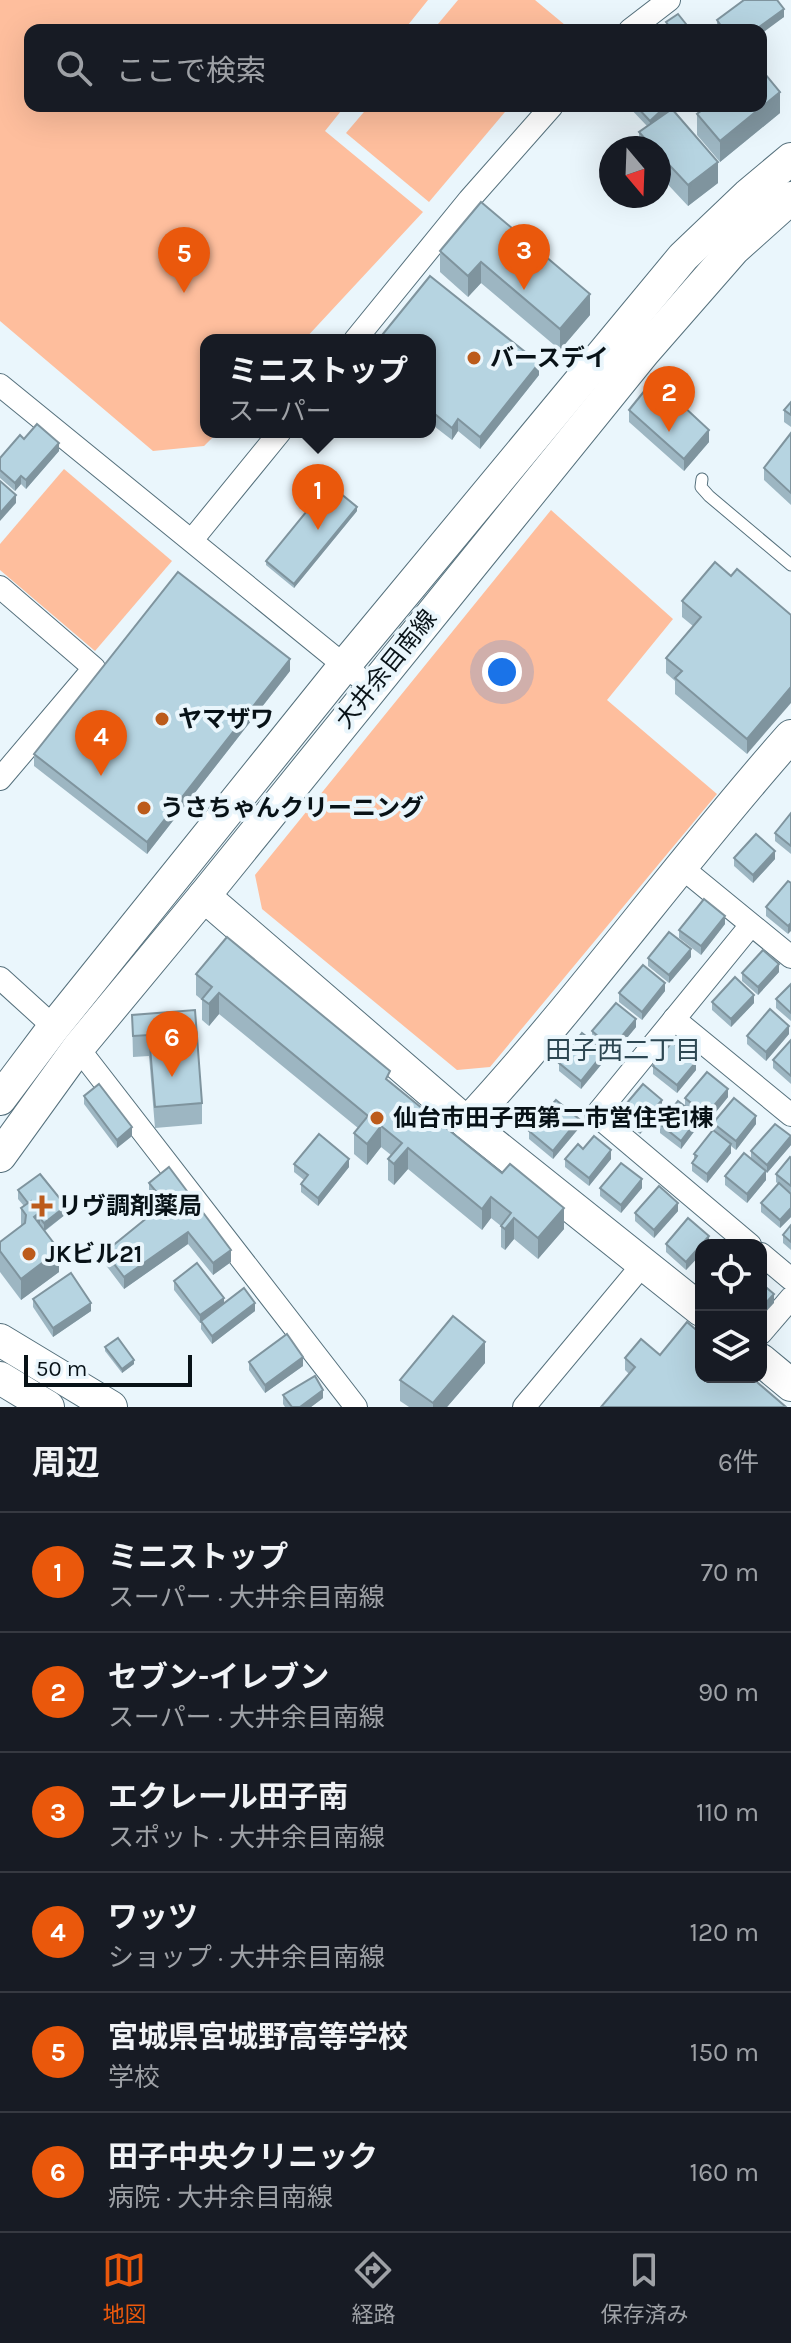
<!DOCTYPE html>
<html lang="ja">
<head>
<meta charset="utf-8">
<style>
	:root { --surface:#171b24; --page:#242831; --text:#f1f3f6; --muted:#9ea1a6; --line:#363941; --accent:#ea580c }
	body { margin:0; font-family:Karla,"Noto Sans JP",sans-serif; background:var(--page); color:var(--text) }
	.controls { position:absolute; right:24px; bottom:24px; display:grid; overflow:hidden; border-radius:16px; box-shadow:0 8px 32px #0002 }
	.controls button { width:72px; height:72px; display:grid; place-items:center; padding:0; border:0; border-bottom:2px solid var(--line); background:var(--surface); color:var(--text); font:40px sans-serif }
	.compass { position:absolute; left:599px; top:136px; width:72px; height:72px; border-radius:50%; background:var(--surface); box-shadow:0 8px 32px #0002; rotate:161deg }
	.scale { position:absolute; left:24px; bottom:20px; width:168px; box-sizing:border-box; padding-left:8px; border:4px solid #081217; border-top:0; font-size:22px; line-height:28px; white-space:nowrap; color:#081217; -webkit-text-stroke:6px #eaf6fc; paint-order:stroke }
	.you { position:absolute; left:502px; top:672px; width:28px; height:28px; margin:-20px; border:6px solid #fff; border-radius:50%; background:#1a73e8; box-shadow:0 0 0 12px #1a73e833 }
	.badge { display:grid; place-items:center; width:52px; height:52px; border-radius:50%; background:var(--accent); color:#fff; font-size:26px; font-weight:700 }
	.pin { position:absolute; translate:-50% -66px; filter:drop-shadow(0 2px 4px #0008) }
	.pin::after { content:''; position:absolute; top:42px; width:28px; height:24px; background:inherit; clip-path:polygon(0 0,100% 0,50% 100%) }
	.popup { position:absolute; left:200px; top:334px; width:236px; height:104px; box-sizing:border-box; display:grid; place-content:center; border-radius:16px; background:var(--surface); filter:drop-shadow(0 2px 6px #0005); font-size:26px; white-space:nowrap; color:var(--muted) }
	.popup b { font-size:30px; color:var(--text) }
	.popup::after { content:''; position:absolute; left:50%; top:100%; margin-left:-16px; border:16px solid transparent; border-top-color:var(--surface) }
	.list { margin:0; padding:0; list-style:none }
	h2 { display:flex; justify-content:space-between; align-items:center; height:104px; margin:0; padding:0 32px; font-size:34px }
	h2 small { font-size:26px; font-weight:400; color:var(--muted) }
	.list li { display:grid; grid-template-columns:52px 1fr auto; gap:24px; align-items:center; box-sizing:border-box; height:120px; padding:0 32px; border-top:2px solid var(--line) }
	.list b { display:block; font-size:30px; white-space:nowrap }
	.list p { margin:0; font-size:26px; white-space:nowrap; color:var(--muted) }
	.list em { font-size:26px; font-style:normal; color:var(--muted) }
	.icon { flex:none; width:44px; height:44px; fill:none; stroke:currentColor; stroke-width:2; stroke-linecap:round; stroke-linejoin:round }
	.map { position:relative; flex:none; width:791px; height:1407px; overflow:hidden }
	.search { position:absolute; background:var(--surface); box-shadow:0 8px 32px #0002; left:24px; right:24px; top:24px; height:88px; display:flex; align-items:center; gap:20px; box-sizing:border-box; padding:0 28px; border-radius:16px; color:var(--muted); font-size:30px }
	.sheet { height:824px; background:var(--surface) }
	nav { display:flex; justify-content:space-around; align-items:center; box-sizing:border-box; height:112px; border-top:2px solid var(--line); background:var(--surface); font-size:22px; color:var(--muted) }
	nav a { display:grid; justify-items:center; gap:4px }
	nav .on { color:var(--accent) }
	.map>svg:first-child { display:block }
	.green { fill:#febe9d }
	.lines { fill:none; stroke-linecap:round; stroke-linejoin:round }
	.lane-casing { stroke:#55707c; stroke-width:13 }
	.street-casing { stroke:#55707c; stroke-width:24 }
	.secondary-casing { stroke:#55707c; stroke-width:34 }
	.lane { stroke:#fff; stroke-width:11 }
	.street { stroke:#fff; stroke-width:22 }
	.secondary { stroke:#fff; stroke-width:32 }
	.wall { fill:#9db6c2 }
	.shaded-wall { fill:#7f949e }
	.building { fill:#b6d4e1; stroke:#7f949e; stroke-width:2 }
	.poi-dot { fill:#bc5b1b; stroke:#eaf6fc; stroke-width:3 }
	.labels { text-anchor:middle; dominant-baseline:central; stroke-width:8; stroke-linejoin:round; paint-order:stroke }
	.poi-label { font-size:24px; font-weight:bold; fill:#081217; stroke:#eaf6fc; text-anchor:start }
	.street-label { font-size:24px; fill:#081217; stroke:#eaf6fc }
	.neighbourhood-label { font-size:26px; fill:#2d4752; stroke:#eaf6fc }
</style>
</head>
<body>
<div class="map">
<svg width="791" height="1407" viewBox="0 0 791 1407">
	<rect width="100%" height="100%" fill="#eaf6fc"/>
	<g class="green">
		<polygon points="0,0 428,0 404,30 30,30 30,106 345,106 325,131 423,212 304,340 206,340 206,432 218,432 204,446 153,451 0,321"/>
		<polygon points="458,0 535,0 571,30 433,30"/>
		<polygon points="369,106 510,106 429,202 346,133"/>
		<polygon points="64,469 172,561 95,651 0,570 0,544"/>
		<polygon points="551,510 673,619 607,700 717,794 490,1067 457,1070 262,909 255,875"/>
	</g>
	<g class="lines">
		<g class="lane-casing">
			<polyline id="lane" points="702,479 701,487 709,496 791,565"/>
		</g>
		<g class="street-casing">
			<g id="street">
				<polyline points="630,30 669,0"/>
				<polyline points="355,340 469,200 552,106"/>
				<polyline points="0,385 356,675"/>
				<polyline points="192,540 280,432"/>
				<polyline points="0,587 94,668 0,779"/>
				<polyline points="681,867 791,957"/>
				<polyline points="0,978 54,1027"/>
				<polyline points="674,1019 791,1115"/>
				<polyline points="78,1048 356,1407"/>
				<polyline points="750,1245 596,1115 751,925"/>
				<polyline points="761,1254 791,1279"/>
				<polyline points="761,1333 791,1298"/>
				<polyline points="524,1407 644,1263"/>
			</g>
		</g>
		<g class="secondary-casing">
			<g id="secondary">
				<polyline points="204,896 467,1123 701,1310"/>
				<polyline points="0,1099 54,1027 345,665 683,257 748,195 791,159"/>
				<path d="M467 1123C581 1000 679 862 791 736"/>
				<polyline points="0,1156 78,1048 204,896 644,352 734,249 791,198"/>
				<polyline points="0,1340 111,1407"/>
				<polyline points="761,1360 791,1385"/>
				<polyline points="0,1378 48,1407"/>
			</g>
		</g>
		<use href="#lane" class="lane"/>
		<use href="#street" class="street"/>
		<use href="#secondary" class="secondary"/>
	</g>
	<g class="wall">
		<polygon points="784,17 761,30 718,30 717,29 717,20"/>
		<polygon points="628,106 680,106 675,112 718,183 688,206 659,175 659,148 639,148 639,132 647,126"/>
		<polygon points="780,113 720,162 697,135 697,114"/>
		<polygon points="481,202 590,315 560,350 481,283 468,297 440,272 440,251"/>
		<polygon points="430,340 539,375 480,449 458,431 452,440 430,423"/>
		<polygon points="791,402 791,427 784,422 784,410"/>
		<polygon points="629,410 709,442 684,471 629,422"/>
		<polygon points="791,433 791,505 764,480 764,468"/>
		<polygon points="24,439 59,451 26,489 21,484 15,491 0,478 0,458"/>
		<polygon points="357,511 294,588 266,565 266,561"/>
		<polygon points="731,576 791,615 747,754 675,694 675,681 666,673 666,658 693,626 682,617 682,601"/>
		<polygon points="290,671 147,854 34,766 34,754"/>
		<polygon points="791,813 791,854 775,841 775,833"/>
		<polygon points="734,858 775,859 753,883 734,866"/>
		<polygon points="788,881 788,934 766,916 766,907"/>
		<polygon points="725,924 701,955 679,938 679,930"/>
		<polygon points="691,957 669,983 648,966 648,958"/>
		<polygon points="779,972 758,995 742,981 742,973"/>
		<polygon points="196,974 390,1081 564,1229 538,1259 514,1239 505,1250 501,1247 501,1226 491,1218 482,1230 408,1169 394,1185 388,1180 388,1159 391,1155 381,1147 367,1165 354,1154 354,1133 358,1128 219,1014 209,1026 202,1020 202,1000 196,995"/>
		<polygon points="791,984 791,1021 776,1008 776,999"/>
		<polygon points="665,991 642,1020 619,1002 619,993"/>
		<polygon points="712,1002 754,1003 731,1027 712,1010"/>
		<polygon points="195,1010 202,1103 202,1124 155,1128 149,1056 133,1057 132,1015"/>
		<polygon points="636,1027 612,1056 592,1040 592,1031"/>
		<polygon points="789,1034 766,1061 747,1044 747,1036"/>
		<polygon points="791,1040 791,1084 773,1068 773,1060"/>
		<polygon points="605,1060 581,1089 559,1071 559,1063"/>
		<polygon points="653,1066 696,1070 677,1093 653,1074"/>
		<polygon points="84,1096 132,1136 117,1148 84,1104"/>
		<polygon points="728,1097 706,1124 699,1117 699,1125 681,1149 660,1133 660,1124 685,1107 685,1098"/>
		<polygon points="662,1108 640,1134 621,1119 621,1110"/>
		<polygon points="713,1123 756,1124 736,1150 731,1146 731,1153 707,1183 692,1171 692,1163 694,1160 694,1154 713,1130"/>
		<polygon points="579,1128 553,1159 529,1139 529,1131"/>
		<polygon points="791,1145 767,1173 766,1172 766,1180 747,1203 725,1185 725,1176 751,1160 751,1151"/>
		<polygon points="583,1149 611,1159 589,1186 565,1167 565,1159"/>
		<polygon points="791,1158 791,1217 780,1228 761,1212 761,1203 778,1184 776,1182 776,1174"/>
		<polygon points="294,1164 349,1167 318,1206 301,1192 301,1184 304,1180 294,1172"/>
		<polygon points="149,1183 231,1262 213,1275 188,1244 124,1289 105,1264 105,1252 160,1208 149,1195"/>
		<polygon points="600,1188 642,1188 621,1213 600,1196"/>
		<polygon points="18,1190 66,1214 45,1231 59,1272 21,1300 0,1272 0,1242 21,1226 21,1208 24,1206 18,1199"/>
		<polygon points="678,1211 654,1238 635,1221 635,1213"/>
		<polygon points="791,1225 791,1250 783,1243 783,1235"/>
		<polygon points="666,1244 709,1245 701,1245 701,1254 686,1270 666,1252"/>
		<polygon points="174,1281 224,1303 255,1311 212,1344 201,1329 201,1323 200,1323 174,1290"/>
		<polygon points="33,1299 91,1311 53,1337 33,1307"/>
		<polygon points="105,1347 134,1364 122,1373 105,1351"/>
		<polygon points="660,1355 629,1374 625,1370 625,1358"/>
		<polygon points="249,1362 303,1366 265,1393 249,1370"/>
		<polygon points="485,1363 447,1407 409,1407 400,1401 400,1380"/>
		<polygon points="283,1395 323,1398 311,1407 285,1407 283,1404"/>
	</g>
	<g class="shaded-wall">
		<polygon points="784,9 784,17 761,34 761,30 755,30"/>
		<polygon points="780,92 780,113 720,162 720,141"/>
		<polygon points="666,106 667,106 667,113 650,129 650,121"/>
		<polygon points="674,106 680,106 674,114"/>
		<polygon points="718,162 718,183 688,206 688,185"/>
		<polygon points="481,262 481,283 468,297 468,276"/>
		<polygon points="590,294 590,315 560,350 560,329"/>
		<polygon points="539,363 539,375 480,449 480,437"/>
		<polygon points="458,419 458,431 452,440 452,428"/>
		<polygon points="709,430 709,442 684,471 684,459"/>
		<polygon points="59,443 59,451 26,489 26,480"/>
		<polygon points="21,476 21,484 15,491 15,483"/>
		<polygon points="16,495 16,503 0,521 0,513"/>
		<polygon points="357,507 357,511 294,588 294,584"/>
		<polygon points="290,659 290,671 147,854 147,842"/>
		<polygon points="791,687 791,703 747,754 747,739"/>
		<polygon points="775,851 775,859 753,883 753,875"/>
		<polygon points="725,916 725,924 701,955 701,946"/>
		<polygon points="791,923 791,931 788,934 788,926"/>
		<polygon points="691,949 691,957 669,983 669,975"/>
		<polygon points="779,964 779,972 758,995 758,987"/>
		<polygon points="665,983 665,991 642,1020 642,1012"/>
		<polygon points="219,993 219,1014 209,1026 209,1004"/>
		<polygon points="754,995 754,1003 731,1027 731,1019"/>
		<polygon points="636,1019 636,1027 612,1056 612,1048"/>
		<polygon points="789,1026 789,1034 766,1061 766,1052"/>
		<polygon points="605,1051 605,1060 581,1089 581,1081"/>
		<polygon points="696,1062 696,1070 677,1093 677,1085"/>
		<polygon points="728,1089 728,1097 706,1124 706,1115"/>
		<polygon points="662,1100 662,1108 640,1134 640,1126"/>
		<polygon points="756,1116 756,1124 736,1150 736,1141"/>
		<polygon points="699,1117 699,1125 681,1149 681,1141"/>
		<polygon points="579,1119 579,1128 553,1159 553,1151"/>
		<polygon points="381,1126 381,1147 367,1165 367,1144"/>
		<polygon points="132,1127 132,1136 117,1148 117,1140"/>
		<polygon points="791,1136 791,1145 767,1173 767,1165"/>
		<polygon points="731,1144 731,1153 707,1183 707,1174"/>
		<polygon points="408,1148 408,1169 394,1185 394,1164"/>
		<polygon points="611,1150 611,1159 589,1186 589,1178"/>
		<polygon points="349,1159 349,1167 318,1206 318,1198"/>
		<polygon points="766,1171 766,1180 747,1203 747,1194"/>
		<polygon points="642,1179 642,1188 621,1213 621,1205"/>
		<polygon points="491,1197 491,1218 482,1230 482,1209"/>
		<polygon points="678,1203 678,1211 654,1238 654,1230"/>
		<polygon points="66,1206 66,1214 44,1231 44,1223"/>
		<polygon points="564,1208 564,1229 538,1259 538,1238"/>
		<polygon points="791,1208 791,1217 780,1228 780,1220"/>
		<polygon points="40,1212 40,1234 34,1217"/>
		<polygon points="514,1218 514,1239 505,1250 505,1229"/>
		<polygon points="188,1232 188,1244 124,1289 124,1277"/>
		<polygon points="709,1236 709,1245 701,1245"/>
		<polygon points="701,1245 701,1254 686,1270 686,1262"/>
		<polygon points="59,1250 59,1272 21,1300 21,1279"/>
		<polygon points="231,1250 231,1262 213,1275 213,1263"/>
		<polygon points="774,1294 774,1303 761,1317 761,1308"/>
		<polygon points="224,1298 224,1306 200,1323 200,1315"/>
		<polygon points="91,1303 91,1311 53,1337 53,1328"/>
		<polygon points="255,1303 255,1311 212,1344 212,1336"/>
		<polygon points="485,1342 485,1363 447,1407 433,1407 433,1403"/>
		<polygon points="303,1357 303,1366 265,1393 265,1385"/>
		<polygon points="134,1360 134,1364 122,1373 122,1369"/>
		<polygon points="323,1390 323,1398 311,1407 300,1407"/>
	</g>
	<g class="building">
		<polygon points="744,0 777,0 784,9 755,30 724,30 717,20"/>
		<polygon points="678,14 690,29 672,30 666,22"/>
		<polygon points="761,69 780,92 720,141 697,114 707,106 761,106"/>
		<polygon points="636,106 666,106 650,121"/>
		<polygon points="672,109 718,162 688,185 659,154 659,148 653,148 639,132"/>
		<polygon points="481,202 590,294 560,329 481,262 468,276 440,251"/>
		<polygon points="430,276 539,363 480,437 458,419 452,428 430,410 430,340 378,340"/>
		<polygon points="654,379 709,430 684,459 629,410"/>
		<polygon points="791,402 791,415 784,410"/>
		<polygon points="37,424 59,443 26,480 21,476 15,483 0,470 0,458 20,435 24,439"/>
		<polygon points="791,433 791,493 764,468"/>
		<polygon points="0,481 16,495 0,513"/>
		<polygon points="329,484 357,507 294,584 266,561"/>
		<polygon points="715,562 731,576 737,569 791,615 791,687 747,739 675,678 682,671 666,658 701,617 682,601"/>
		<polygon points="178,572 290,659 147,842 34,754"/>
		<polygon points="791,813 791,846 775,833"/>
		<polygon points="756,834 775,851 753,875 734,858"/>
		<polygon points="788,881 791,883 791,923 788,926 766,907"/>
		<polygon points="704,899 725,916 701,946 679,930"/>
		<polygon points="669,932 691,949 669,975 648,958"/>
		<polygon points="227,937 390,1071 386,1079 502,1173 510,1164 564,1208 538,1238 514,1218 505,1229 501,1226 511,1213 491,1197 482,1209 408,1148 394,1164 388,1159 402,1143 381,1126 367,1144 354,1133 368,1116 219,993 209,1004 202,999 212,987 196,974"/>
		<polygon points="763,950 779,964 758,987 742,973"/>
		<polygon points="643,965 665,983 642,1012 619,993"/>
		<polygon points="735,977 754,995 731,1019 712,1002"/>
		<polygon points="791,984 791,1013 776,999"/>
		<polygon points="616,1003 636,1019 612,1048 592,1031"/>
		<polygon points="770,1009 789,1026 766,1052 747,1036"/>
		<polygon points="195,1010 202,1103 155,1107 149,1035 133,1036 132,1015"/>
		<polygon points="582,1033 605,1051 581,1081 559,1063"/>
		<polygon points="791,1040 791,1076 773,1060"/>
		<polygon points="672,1042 696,1062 677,1085 653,1066"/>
		<polygon points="707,1072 728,1089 706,1115 685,1098"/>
		<polygon points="99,1084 132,1127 117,1140 84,1096"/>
		<polygon points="643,1084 662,1100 640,1126 621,1110"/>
		<polygon points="734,1098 756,1116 736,1141 713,1123"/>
		<polygon points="556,1100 579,1119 553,1151 529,1131"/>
		<polygon points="678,1101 699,1117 681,1141 660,1124"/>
		<polygon points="775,1124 791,1136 767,1165 751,1151"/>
		<polygon points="713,1130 731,1144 707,1174 692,1163 697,1156 694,1154"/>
		<polygon points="319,1134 349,1159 318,1198 301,1184 308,1175 294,1164"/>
		<polygon points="594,1136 611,1150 589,1178 565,1159 578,1144 583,1149"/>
		<polygon points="744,1153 766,1171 747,1194 725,1176"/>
		<polygon points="790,1157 791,1158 791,1186 776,1174"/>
		<polygon points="621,1163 642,1179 621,1205 600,1188"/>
		<polygon points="169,1167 231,1250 213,1263 188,1232 124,1277 105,1252 164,1204 172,1211 149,1183"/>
		<polygon points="40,1174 66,1206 44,1223 40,1218 40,1212 31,1201 28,1203 18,1190"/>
		<polygon points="779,1183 791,1194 791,1208 780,1220 761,1203"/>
		<polygon points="659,1186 678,1203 654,1230 635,1213"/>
		<polygon points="31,1201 40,1212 34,1217 59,1250 21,1279 0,1251 0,1242 25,1223 26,1215 21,1208"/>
		<polygon points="688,1218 709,1236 686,1262 666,1244"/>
		<polygon points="791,1225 791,1242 783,1235"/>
		<polygon points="197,1263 224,1298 200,1315 174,1281"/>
		<polygon points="71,1273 91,1303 53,1328 33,1299"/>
		<polygon points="761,1283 774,1294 761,1308"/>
		<polygon points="244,1288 255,1303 212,1336 201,1321"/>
		<polygon points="453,1316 485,1342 433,1403 400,1380"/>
		<polygon points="687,1322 701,1334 701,1377 751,1377 786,1407 601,1407 635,1367 625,1358 641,1339 660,1355"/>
		<polygon points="287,1334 303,1357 265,1385 249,1362"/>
		<polygon points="118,1338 134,1360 122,1369 105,1347"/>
		<polygon points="315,1376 323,1390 300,1407 292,1407 283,1395"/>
	</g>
	<g class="poi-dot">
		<circle cx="474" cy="358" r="8"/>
		<circle cx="162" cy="719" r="8"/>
		<circle cx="144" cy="808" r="8"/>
		<circle cx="377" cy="1118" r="8"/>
		<path d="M38 1194h8v8h8v8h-8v8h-8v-8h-8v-8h8z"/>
		<circle cx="29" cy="1254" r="8"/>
	</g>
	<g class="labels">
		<g class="poi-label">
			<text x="490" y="358">バースデイ</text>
			<text x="178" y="719">ヤマザワ</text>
			<text x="160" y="808">うさちゃんクリーニング</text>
			<text x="393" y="1118">仙台市田子西第二市営住宅1棟</text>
			<text x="58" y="1206">リヴ調剤薬局</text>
			<text x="45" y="1254">JKビル21</text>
		</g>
		<g class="street-label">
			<text transform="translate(386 669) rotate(-51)">大井余目南線</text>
		</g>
		<g class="neighbourhood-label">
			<text x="623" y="1050">田子西二丁目</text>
		</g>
	</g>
</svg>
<div class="controls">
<button><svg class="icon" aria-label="locate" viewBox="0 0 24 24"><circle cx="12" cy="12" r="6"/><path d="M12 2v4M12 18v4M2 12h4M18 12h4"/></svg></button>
<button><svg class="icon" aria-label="layers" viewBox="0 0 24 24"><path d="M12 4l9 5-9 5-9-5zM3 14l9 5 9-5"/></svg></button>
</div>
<svg class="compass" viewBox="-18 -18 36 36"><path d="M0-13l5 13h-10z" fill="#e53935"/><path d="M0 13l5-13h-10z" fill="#9ea1a6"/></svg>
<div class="scale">50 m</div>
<div class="you"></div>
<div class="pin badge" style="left:318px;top:530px">1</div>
<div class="popup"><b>ミニストップ</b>スーパー</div>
<div class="pin badge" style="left:669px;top:432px">2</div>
<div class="pin badge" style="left:524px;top:290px">3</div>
<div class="pin badge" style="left:101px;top:776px">4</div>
<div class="pin badge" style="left:184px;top:293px">5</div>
<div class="pin badge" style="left:172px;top:1077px">6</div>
<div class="search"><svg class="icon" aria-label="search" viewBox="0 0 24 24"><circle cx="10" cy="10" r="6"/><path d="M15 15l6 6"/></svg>ここで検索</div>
</div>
<section class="sheet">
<h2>周辺<small>6件</small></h2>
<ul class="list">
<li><span class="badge">1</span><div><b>ミニストップ</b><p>スーパー · 大井余目南線</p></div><em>70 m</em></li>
<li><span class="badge">2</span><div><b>セブン-イレブン</b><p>スーパー · 大井余目南線</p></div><em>90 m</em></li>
<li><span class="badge">3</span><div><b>エクレール田子南</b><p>スポット · 大井余目南線</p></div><em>110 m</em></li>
<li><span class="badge">4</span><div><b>ワッツ</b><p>ショップ · 大井余目南線</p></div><em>120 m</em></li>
<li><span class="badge">5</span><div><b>宮城県宮城野高等学校</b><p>学校</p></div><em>150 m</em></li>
<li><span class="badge">6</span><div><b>田子中央クリニック</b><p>病院 · 大井余目南線</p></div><em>160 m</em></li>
</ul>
</section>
<nav>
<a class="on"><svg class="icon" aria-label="map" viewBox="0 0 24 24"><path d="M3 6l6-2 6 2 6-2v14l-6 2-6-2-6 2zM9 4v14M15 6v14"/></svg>地図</a>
<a><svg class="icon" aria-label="directions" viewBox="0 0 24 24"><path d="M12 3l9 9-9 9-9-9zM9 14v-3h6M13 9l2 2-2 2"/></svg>経路</a>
<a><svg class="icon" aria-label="saved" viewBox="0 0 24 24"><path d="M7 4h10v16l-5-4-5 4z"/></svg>保存済み</a>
</nav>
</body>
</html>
